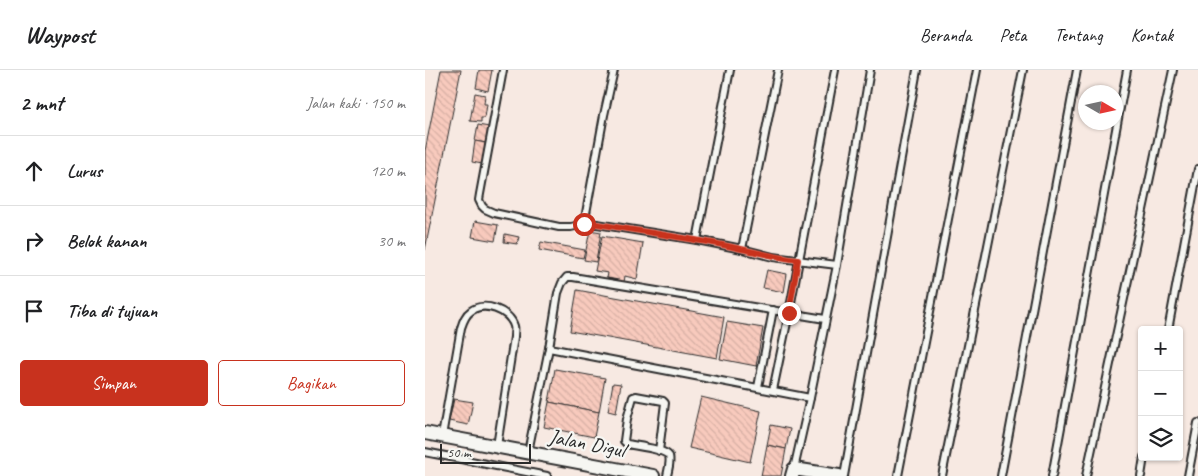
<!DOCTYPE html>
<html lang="id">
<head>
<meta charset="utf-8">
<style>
	:root { --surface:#fff; --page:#f6f6f6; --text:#202124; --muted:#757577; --line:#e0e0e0; --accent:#c8321e }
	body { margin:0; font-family:Caveat,sans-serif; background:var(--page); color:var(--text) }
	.controls { position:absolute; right:15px; bottom:15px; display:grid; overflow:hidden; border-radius:5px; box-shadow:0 1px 4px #0004 }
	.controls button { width:45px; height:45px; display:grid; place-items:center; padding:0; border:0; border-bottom:1px solid var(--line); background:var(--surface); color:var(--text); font:25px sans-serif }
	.compass { position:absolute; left:653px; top:15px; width:45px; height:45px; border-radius:50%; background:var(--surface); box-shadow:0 1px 4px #0004; rotate:99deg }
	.scale { position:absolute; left:15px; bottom:12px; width:91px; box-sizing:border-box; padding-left:5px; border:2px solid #2b2b2b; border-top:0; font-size:14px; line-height:18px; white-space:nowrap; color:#2b2b2b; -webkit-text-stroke:4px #f6f6f2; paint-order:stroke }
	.stop { position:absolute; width:15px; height:15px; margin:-11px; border:4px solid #c8321e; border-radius:50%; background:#fff }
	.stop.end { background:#c8321e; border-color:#fff; box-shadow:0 1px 5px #0008 }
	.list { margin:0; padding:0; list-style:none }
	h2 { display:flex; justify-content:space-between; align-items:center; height:65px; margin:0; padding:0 20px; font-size:21px }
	h2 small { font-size:16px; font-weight:400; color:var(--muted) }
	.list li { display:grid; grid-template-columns:32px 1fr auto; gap:15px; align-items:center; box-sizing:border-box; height:70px; padding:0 20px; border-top:1px solid var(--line) }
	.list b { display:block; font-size:19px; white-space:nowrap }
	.list em { font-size:16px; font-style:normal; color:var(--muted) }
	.actions { display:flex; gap:10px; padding:15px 20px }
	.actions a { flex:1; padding:11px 0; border:1px solid var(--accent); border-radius:5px; text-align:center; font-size:18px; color:var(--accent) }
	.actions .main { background:var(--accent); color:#fff }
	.icon { flex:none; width:28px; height:28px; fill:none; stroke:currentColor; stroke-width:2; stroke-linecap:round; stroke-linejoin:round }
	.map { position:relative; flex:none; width:773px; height:406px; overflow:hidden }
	header { display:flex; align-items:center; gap:30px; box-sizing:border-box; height:70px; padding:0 25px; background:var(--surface); border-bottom:1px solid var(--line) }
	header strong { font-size:24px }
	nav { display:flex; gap:28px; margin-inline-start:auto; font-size:18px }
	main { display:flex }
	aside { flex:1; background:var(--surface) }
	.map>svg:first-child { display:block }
	.building { fill:url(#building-back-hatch); stroke:#2b2b2b }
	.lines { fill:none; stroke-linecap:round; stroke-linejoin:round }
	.lane-casing { stroke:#2b2b2b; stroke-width:10 }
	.street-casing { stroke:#2b2b2b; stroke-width:16 }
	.lane { stroke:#f6f6f2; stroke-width:6 }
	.street { stroke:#f6f6f2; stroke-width:12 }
	.route { stroke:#c8321e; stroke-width:6 }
	.labels { text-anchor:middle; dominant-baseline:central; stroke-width:4.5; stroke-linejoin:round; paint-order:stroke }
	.street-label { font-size:21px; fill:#2b2b2b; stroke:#f6f6f2 }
</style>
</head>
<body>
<header>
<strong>Waypost</strong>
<nav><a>Beranda</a><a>Peta</a><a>Tentang</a><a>Kontak</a></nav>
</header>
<main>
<aside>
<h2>2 mnt<small>Jalan kaki · 150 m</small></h2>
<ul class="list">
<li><svg class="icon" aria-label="ahead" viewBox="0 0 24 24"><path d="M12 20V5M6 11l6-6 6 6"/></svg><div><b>Lurus</b></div><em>120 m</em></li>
<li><svg class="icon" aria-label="right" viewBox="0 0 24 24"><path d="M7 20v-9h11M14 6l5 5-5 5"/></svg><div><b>Belok kanan</b></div><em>30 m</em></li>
<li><svg class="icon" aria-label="arrive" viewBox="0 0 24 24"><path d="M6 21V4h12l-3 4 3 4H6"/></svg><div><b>Tiba di tujuan</b></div></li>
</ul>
<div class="actions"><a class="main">Simpan</a><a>Bagikan</a></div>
</aside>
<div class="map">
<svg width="773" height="406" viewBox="0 0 773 406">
	<defs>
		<pattern id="building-back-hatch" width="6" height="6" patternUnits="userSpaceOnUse" patternTransform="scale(1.25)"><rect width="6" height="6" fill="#f8cabd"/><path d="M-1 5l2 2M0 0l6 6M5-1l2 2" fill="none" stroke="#d5aea3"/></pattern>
	</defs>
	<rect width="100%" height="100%" fill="#f7e9e2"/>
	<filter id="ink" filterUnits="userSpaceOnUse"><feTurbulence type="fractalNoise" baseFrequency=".02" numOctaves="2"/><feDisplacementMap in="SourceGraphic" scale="10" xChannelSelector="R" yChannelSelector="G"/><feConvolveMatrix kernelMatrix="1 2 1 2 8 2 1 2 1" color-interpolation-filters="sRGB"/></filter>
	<g filter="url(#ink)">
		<g class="building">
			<polygon points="16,0 36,0 0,180 0,81"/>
			<polygon points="54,0 67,0 63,21 51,18"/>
			<polygon points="50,23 60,25 59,34 62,34 60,48 56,48 56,52 45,51"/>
			<polygon points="53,55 64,57 61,73 50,71"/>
			<polygon points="50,71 61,73 57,94 47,92"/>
			<polygon points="50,151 73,155 70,171 47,167"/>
			<polygon points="165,160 176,162 171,192 159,190"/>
			<polygon points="80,164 94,167 92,174 79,172"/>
			<polygon points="177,166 218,173 212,209 200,206 199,212 182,208 183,203 170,201"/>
			<polygon points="116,172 160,180 158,188 114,180"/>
			<polygon points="342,200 362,204 359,222 338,218"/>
			<polygon points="152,220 299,247 292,288 145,261"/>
			<polygon points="302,252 338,258 331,296 295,289"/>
			<polygon points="130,299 180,308 174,342 124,332"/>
			<polygon points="188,313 196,314 191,343 183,341"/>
			<polygon points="276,327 336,341 325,392 264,378"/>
			<polygon points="29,329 48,332 43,355 24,351"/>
			<polygon points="124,332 174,342 169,367 119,357"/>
			<polygon points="346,355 365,359 361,379 342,375"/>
			<polygon points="342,375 361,379 356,406 336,406"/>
		</g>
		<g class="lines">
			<g class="lane-casing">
				<g id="lane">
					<polyline points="78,0 55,124 54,130 57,136 60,139 69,143 134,157 146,157 159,154 172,154 272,170 317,179 348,187 412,195"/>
					<polyline points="159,154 179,45 189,0"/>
					<polyline points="272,170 305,0"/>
					<polyline points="317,179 353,0"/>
					<polyline points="743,260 773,99"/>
					<polyline points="333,317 348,240"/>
					<polyline points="348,320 364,243 410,0"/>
					<polyline points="385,328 124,278 133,223 137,213 142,207 148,207 400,249"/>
					<path d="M17 366 36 258C38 252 40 245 46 241 59 231 84 240 89 256 90 259 89 264 89 267L72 376"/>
					<path d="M234 381 240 333 238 331 211 326 208 327 202 349 199 371 202 374C211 376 240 379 244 386 246 392 243 400 242 406"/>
					<polyline points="0,382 122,406"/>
					<polyline points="103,382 124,278"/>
					<polyline points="369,399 385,328 412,195 445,0"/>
					<polyline points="419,406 492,0"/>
					<polyline points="473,406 552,0"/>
					<polyline points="517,406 598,0"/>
					<polyline points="576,406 652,0"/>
					<polyline points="627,406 702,0"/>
					<polyline points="661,406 748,0"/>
					<polyline points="716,406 719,387"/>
					<polyline points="763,406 773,353"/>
				</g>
			</g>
			<g class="street-casing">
				<g id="street">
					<polyline points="0,363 228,406"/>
					<polyline points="367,406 369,399 414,406"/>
				</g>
			</g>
			<use href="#lane" class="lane"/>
			<use href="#street" class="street"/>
		</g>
	</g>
	<g class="lines" filter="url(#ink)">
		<path class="route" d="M159 154H172C214 161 256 167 298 175 323 180 347 187 373 190L364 243"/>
	</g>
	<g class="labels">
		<g class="street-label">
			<text transform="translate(162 373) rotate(11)">Jalan Digul</text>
		</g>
	</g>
</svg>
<div class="controls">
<button>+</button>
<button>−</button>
<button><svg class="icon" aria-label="layers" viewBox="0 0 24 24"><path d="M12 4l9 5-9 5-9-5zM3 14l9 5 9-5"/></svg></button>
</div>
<svg class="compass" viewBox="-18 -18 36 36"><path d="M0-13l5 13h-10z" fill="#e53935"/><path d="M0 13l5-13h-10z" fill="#757577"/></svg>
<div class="scale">50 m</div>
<div class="stop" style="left:159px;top:154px"></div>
<div class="stop end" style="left:364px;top:243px"></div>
</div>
</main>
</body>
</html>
